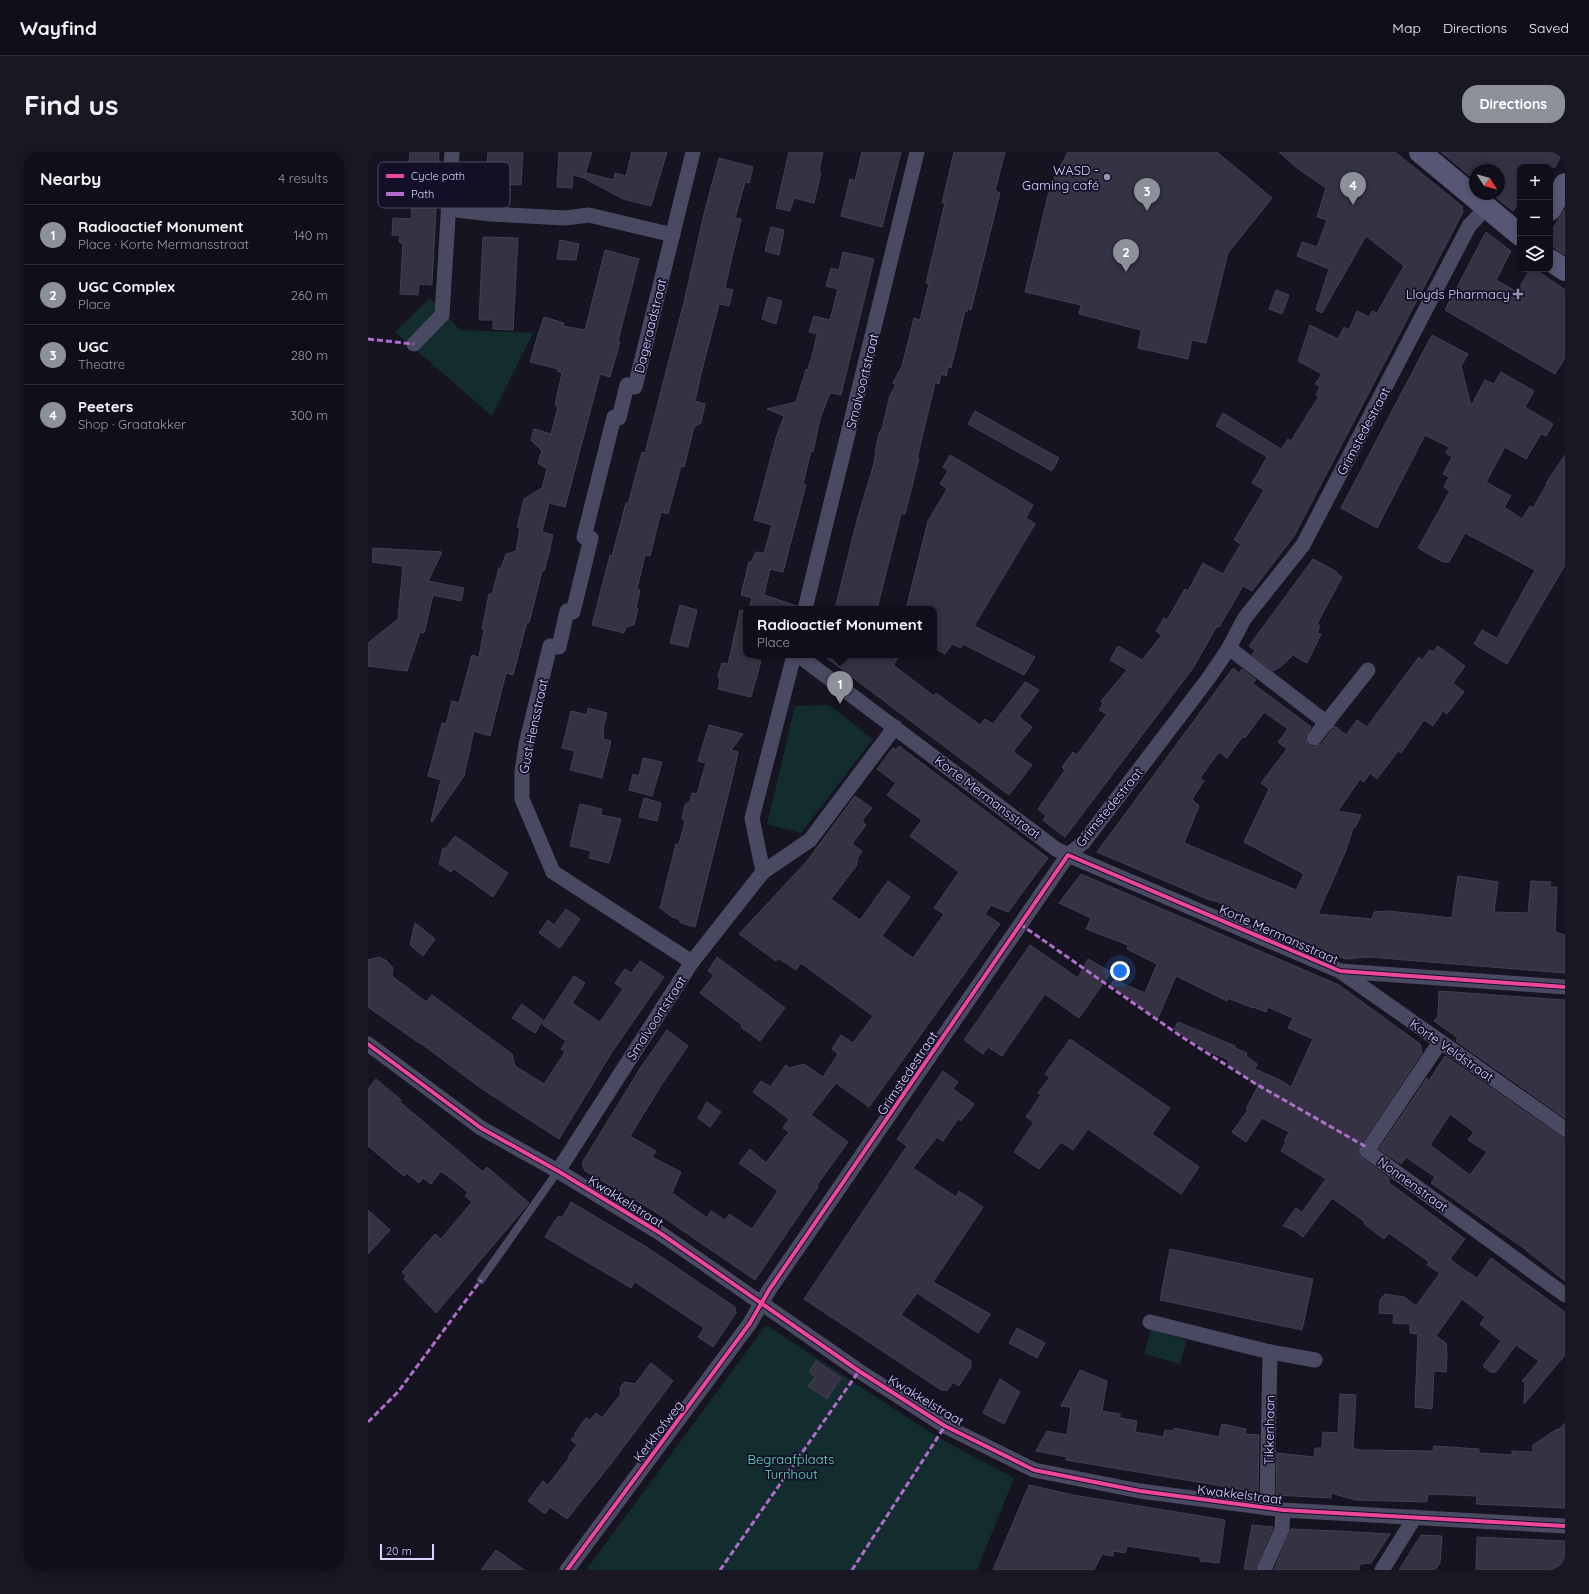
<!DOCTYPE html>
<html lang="en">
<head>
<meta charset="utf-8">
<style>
	:root { --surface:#100f19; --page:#191822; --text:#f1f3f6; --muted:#9c9ca2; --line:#302f38; --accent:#8c9099 }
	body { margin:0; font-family:Quicksand,sans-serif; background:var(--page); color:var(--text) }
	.controls { position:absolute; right:12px; top:12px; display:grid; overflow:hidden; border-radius:8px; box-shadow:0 2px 6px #0003 }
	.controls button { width:36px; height:36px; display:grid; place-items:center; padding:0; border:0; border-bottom:1px solid var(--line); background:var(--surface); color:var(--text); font:20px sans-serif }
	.compass { position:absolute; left:1101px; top:12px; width:36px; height:36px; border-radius:50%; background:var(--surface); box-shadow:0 2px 6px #0003; rotate:127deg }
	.scale { position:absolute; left:12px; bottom:10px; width:54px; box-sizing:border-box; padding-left:4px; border:2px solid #d9d4ff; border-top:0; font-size:11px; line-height:14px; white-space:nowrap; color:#d9d4ff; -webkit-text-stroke:3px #130f26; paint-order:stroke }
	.you { position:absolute; left:752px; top:819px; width:14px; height:14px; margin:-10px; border:3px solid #fff; border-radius:50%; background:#1a73e8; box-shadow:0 0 0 6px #1a73e833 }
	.badge { display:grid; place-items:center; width:26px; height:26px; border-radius:50%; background:var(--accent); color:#fff; font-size:13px; font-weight:700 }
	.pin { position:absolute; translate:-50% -33px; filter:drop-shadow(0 1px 2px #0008) }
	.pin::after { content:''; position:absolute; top:21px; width:14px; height:12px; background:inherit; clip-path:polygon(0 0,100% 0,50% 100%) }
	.popup { position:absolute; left:375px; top:454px; width:194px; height:52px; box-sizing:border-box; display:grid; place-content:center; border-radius:8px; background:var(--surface); filter:drop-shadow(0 1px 3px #0005); font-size:13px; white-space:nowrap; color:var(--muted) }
	.popup b { font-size:15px; color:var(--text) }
	.popup::after { content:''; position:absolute; left:50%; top:100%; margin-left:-8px; border:8px solid transparent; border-top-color:var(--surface) }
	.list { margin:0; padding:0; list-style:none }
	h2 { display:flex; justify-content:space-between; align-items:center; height:52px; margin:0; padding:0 16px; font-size:17px }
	h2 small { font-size:13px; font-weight:400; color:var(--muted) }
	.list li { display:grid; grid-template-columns:26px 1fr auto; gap:12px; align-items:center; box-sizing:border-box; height:60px; padding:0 16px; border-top:1px solid var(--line) }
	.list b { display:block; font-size:15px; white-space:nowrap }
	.list p { margin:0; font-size:13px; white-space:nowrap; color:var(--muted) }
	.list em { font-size:13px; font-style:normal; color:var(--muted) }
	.icon { flex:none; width:22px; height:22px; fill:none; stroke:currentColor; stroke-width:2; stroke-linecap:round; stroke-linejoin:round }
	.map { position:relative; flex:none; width:1197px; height:1418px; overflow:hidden; border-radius:16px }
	header { display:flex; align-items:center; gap:24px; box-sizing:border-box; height:56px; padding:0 20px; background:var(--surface); border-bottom:1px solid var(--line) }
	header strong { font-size:19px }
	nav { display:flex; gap:22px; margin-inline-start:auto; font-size:14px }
	.intro { display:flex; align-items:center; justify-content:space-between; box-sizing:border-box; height:96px; padding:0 24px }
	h1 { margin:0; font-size:28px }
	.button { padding:10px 18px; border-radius:16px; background:var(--accent); color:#fff; font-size:14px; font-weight:700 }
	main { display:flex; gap:24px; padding:0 24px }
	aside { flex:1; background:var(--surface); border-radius:16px; box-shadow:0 2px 6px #0003 }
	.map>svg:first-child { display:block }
	.green { fill:#132c2d }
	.building { fill:#343243; stroke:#433f54; fill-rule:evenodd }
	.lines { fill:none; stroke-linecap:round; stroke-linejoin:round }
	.lane { stroke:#4a4962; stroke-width:8 }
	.street { stroke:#4a4962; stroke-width:15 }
	.secondary { stroke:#575674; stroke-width:22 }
	.quiet { stroke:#b06ccc; stroke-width:3; stroke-dasharray:6 3; stroke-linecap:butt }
	.cycleway-casing { stroke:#130f26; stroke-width:6 }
	.cycleway { stroke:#ed469a; stroke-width:4 }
	.poi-dot { fill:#9591b1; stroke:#130f26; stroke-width:1.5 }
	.labels { text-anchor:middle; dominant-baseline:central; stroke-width:3.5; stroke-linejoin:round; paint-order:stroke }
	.poi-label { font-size:13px; fill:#d9d4ff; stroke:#130f26; text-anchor:end }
	.street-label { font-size:13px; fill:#d9d4ff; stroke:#130f26 }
	.park-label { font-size:13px; fill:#5fe0c0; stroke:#130f26 }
	.key { fill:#130f26; stroke:#4e4a67; stroke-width:1 }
	.key-label { font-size:11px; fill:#d9d4ff }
</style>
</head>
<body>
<header>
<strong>Wayfind</strong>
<nav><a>Map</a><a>Directions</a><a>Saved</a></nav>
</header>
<div class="intro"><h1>Find us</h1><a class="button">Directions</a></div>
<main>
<aside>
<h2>Nearby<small>4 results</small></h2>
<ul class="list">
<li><span class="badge">1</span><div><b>Radioactief Monument</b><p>Place · Korte Mermansstraat</p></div><em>140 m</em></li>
<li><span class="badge">2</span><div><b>UGC Complex</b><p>Place</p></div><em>260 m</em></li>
<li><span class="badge">3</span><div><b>UGC</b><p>Theatre</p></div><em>280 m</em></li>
<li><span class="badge">4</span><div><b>Peeters</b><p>Shop · Graatakker</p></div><em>300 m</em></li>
</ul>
</aside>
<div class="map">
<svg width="1197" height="1418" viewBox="0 0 1197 1418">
	<rect width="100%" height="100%" fill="#161421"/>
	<g class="green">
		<polygon points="62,146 92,178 165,181 124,264 27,180"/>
		<polygon points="461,553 505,587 433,681 399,672 427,554"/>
		<polygon points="398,1173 571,1286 646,1326 609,1418 218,1418"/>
		<polygon points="783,1178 819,1188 812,1212 776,1202"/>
	</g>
	<g class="building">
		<polygon points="42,0 71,0 64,133 51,132 50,143 32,142 35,91 31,90 32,84 24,83 25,66 43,67 45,39 42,38 44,13 41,13"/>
		<polygon points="120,0 155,0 153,33 118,31"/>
		<polygon points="191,0 224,0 216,26 205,23 204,36 189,35"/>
		<polygon points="264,0 299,0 283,54 255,47 216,26 218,21 246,28 247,21 258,24"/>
		<polygon points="421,0 455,0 451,19 453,20 446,51 426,46 422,59 408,56"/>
		<polygon points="494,0 533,0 514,75 473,64 482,27 487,29"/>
		<polygon points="586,0 637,0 627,39 632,41 603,158 599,156 599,160 597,159 583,216 580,215 578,224 573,222 571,232 567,231 549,307 551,307 537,362 533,362 509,457 467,457 489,368 505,315 508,301 507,300 511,282 514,277 522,243 528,233 525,231 534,214 546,166 552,168 561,132 558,131 577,51 574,51"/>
		<polygon points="700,0 849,0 904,46 860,101 838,191 824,188 820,207 770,196 773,178 711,162 713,153 657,140 680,43 687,24"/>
		<polygon points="911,0 1027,0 1094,54 1095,60 926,384 884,439 875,434 851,475 849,474 825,516 697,685 675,668 678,664 670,657 697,618 694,615 705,600 709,603 739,562 731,558 735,551 733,549 759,518 742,508 750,494 774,508 794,483 788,479 796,466 799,468 817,437 820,439 835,411 855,422 873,392 866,388 896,338 884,331 899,305 848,274 855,261 913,297 920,287 923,289 951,244 948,243 952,235 947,232 954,222 930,209 942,173 970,187 976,175 981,178 989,159 1001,165 1004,159 1009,161 1036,114 998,84 954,161 948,158 961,117 929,104 934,90 949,95 959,68 949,65 958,36 929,16"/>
		<polygon points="1073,0 1195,0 1187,15 1152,15 1152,50 1145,59 1124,42 1131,42 1131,18 1107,18 1107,28"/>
		<polygon points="351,6 385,15 381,31 377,30 367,66 373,67 357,136 365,138 361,154 351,152 333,222 327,249 337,252 333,271 326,275 316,315 313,314 300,362 293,360 282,404 277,403 269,437 272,438 268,456 270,457 266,473 258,475 256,481 224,473 242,403 244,404 258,351 260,352 274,300 277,301 316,150 337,58"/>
		<polygon points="1197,57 1197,103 1182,93 1182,81"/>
		<polygon points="403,75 416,78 411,103 397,99"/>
		<polygon points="1118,80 1143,99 1128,128 1149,140 1162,117 1167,117 1197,138 1197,206 1187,222 1077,158"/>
		<polygon points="115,85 150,86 145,178 125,177 125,168 111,168"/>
		<polygon points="192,88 211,92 208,108 189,107"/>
		<polygon points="237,98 271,107 250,189 252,190 242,225 232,222 197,355 181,351 174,380 185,383 181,401 176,419 174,419 161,471 159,470 145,523 138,521 122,584 106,579 96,624 64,670 63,669 73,628 60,624 74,571 78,572 84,549 91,551 104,503 111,505 116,478 114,477 121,442 124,442 131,416 133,416 138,402 148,399 152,376 149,375 156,347 174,336 179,317 170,311 174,299 163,288 166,277 183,282 190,254 187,253 194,221 189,219 190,217 162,210 169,186 176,165 196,171 195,174 217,178"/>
		<polygon points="475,100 506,107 473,243 462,241 452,267 445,300 443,299 435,332 438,333 415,420 402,417 396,443 429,454 428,457 381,457 384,446 373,443 381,410 383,410 388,400 396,401 404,373 386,368 408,286 416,264 399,257 428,250 438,217 440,218 442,210 443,209 449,182 441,180 446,164 462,168 470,137 458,134 463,116 471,118"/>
		<polygon points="908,138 921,143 914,162 901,157"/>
		<polygon points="400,145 414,149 408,172 394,167"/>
		<polygon points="1064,183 1100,202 1093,214 1103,254 1117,228 1126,232 1133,220 1166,239 1157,255 1185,272 1178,284 1173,282 1158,307 1137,295 1118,330 1143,344 1136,355 1154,367 1162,354 1165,356 1179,332 1178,331 1197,303 1197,413 1139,512 1106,492 1114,478 1129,486 1167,418 1097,381 1081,410 1075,410 1050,396 1082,339 1076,335 1081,325 1075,322 1084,305 1078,301 1081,295 1057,283 1009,376 973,356"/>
		<polygon points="607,259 691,306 684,319 600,272"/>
		<polygon points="582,303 665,353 658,366 667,372 606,474 667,505 656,523 595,492 593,496 584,492 577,502 566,496 566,457 538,457 560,369 579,337 572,332 580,319 575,315"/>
		<polygon points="5,396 74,400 60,429 96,436 93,449 65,443 56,481 52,480 39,519 0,514 0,491 30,467 35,414 4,410"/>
		<polygon points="945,407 969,420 968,421 974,425 949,472 952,474 949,481 953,482 939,511 925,503 914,514 905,519 884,503 887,499 881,494"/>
		<polygon points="312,453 329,458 320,495 302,491"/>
		<polygon points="372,458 378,459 378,505 393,509 383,545 350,537 352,528 350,524 354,511 360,512"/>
		<path d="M1070 494 1097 514 1085 531 1096 540 1079 562 1075 559 1065 574 1056 568 1033 601 1030 599 1009 627 1002 621 996 630 992 627 970 659 993 663 987 676H985L978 698 950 762 1004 767 1006 760 1021 759 1084 766 1090 724 1130 730 1126 760 1160 761 1163 729 1183 730 1182 735H1189L1187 780 1197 783V821L1000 805 977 807 845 748 844 749 729 700 865 516 871 521 874 517 888 528 884 531 943 575 937 585 940 593 945 595 953 592 967 574 978 583 989 568 999 575 1051 505 1054 508 1062 498 1065 500ZM896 560 920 577 910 590 919 597 893 631 901 637 876 690 936 722 928 738 816 691 831 654 824 647 836 629 832 626 851 600 859 606 875 584 877 586Z"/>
		<polygon points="455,503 532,503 525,513 566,544 568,541 612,573 617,567 625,572 657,530 671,538 651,565 664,575 645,600 664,613 641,643"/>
		<polygon points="220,556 239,561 235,577 236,580 235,587 243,589 234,626 202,618 207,599 194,596 203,559 219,563"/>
		<polygon points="341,573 375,582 363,598 370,600 366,619 327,775 313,771 309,766 304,765 292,756 308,692 311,692 317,670 314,667 317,653 322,649 324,641 329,642 338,611 330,609"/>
		<polygon points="531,594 680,706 640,760 623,753 617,762 632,772 501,955 468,931 443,963 480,990 449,1033 450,1035 435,1057 387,1128 286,1059 217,1019 214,1011 273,915 299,878 320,894 294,932 262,984 288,999 284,1005 313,1020 304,1041 339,1066 343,1059 357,1068 361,1062 384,1077 410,1039 371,1011 382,997 398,1011 421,980 415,976 421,967 385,940 393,929 402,935 418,913 421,916 436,912 455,925 470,902 464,897 473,883 485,891 505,864 433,811 428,818 410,806 408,809 371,782 439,709 487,644 504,656 494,669 498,673 484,692 494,699 489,707 490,708 488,712 489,713 463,747 492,768 520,729 542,745 514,784 545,806 576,762 566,756 591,720 542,684 554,668 519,643 528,631 509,617 525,596 528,598"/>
		<polygon points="275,606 294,610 284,644 261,638 265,622 271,624"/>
		<polygon points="276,646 293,651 289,669 271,665"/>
		<polygon points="212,652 234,657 233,663 253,667 241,711 221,706 223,699 202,694"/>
		<polygon points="87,684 140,721 125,745 86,717 83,720 71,712 75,696 78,696"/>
		<polygon points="713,722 971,833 1052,892 1054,901 992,994 991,1002 994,1006 1022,1027 1020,1030 1097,1087 1082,1107 1095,1117 1109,1126 1123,1106 1197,1160 1197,1203 1156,1252 1157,1231 1154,1229 1171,1209 1148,1193 1128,1220 1122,1220 1115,1214 1133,1189 1112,1172 1117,1165 1094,1147 1068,1184 1078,1191 1079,1203 1078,1220 1066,1219 1064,1257 1047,1255 1050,1182 1042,1181 1042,1172 1025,1171 1026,1162 1011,1161 1012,1148 1017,1142 1036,1145 1048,1154 1072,1121 1059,1113 1061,1110 1021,1081 1016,1087 996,1072 997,1070 964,1046 935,1085 926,1078 915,1074 928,1056 934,1060 958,1027 913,999 918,990 916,989 921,980 894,966 878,990 864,980 880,958 878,957 890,934 860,912 861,908 842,900 806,877 810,870 867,894 867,896 879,901 878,904 889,912 887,917 912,928 923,935 945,887 920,876 925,866 900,855 898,860 885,855 885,856 860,846 859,849 808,824 790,866 771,853 743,833 746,828 777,841 789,812 759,797 760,793 718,777 723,766 691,751"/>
		<polygon points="198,757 212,767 192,796 171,781 180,768 186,773"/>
		<polygon points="47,771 67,787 55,804 42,793"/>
		<polygon points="662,793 710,826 720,807 743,820 711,866 677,842 634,904 620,895 615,902 596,888"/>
		<polygon points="11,805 19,809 25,816 24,824 58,850 64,843 144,902 147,914 176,932 197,900 193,897 198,889 174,872 206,824 217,831 204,851 232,870 255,837 247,831 257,817 263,821 272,809 296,825 244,900 191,987 114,937 51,890 51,891 0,855 0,808"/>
		<polygon points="349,805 417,856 392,889 373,875 374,873 332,841 346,823 340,819"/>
		<polygon points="1071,839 1197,848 1197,966 1088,889 1090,886 1066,869 1070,864"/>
		<polygon points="154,852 175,868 167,881 144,866"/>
		<polygon points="702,887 802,956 784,982 831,1015 813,1042 720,977 705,998 693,990 671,1017 646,1000 666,970 658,965 673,943 670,941 682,925 677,922"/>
		<path d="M1077 904 1192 984 1197 986V1129L1154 1095 1063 1031 1067 1025 1038 1005 1033 1012 1011 997 1059 926 1060 930ZM1082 962 1106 980 1100 988 1119 1000 1102 1023 1062 993Z"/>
		<polygon points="575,919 590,930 585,937 606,952 593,969 590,967 575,989 569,985 545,1016 588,1045 591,1039 615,1055 565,1130 622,1162 610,1181 549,1141 533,1163 603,1209 603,1215 591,1234 585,1230 580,1238 573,1238 436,1147 539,994 529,987"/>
		<polygon points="8,927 33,948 32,950 115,1020 119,1015 161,1051 68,1161 36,1127 38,1124 34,1120 67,1082 73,1087 104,1050 97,1044 100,1040 73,1019 63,1032 55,1026 51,1031 39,1021 36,1024 0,994 0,937"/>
		<polygon points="339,950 353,960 342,975 330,966"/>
		<polygon points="203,1050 280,1096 367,1155 368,1161 345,1195 330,1185 336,1176 267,1130 263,1136 177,1085 186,1070 191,1064 194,1066"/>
		<polygon points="0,1058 22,1078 0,1102"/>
		<polygon points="802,1097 945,1127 934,1178 792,1148"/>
		<polygon points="649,1176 677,1191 669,1206 641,1191"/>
		<polygon points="448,1209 473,1226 459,1247 440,1234 447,1225 441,1220"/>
		<polygon points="283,1211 305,1229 245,1309 199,1367 182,1355 177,1362 160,1349 175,1329 180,1333 201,1306 200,1305 209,1293 203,1288 208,1282 207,1281 218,1266 222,1268 228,1261 234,1266 253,1242 252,1237 254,1233 257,1230 267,1232"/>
		<polygon points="712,1218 739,1229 734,1259 752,1262 752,1266 769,1269 767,1280 795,1285 797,1278 806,1279 806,1276 851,1285 854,1272 878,1277 877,1282 891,1283 890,1340 698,1308 699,1305 668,1299 679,1279 699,1283 703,1255 693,1254"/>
		<polygon points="632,1227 652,1240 636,1272 615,1261"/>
		<polygon points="972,1242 988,1243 985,1296 992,1298 1065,1299 1066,1294 1111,1297 1111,1301 1144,1303 1144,1299 1165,1300 1165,1293 1189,1277 1190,1278 1197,1271 1197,1356 1108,1352 1109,1344 1060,1342 1059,1350 987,1348 963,1341 963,1346 908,1343 909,1301 946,1305 947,1296 954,1296 955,1280 970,1281"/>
		<polygon points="661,1333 705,1343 857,1368 851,1411 832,1409 832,1405 759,1394 757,1401 745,1399 745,1404 734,1402 726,1418 625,1418"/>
		<polygon points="884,1373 905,1375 887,1418 876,1418"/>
		<polygon points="923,1377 970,1379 1022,1382 1003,1411 992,1412 991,1418 906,1418"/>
		<polygon points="1053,1383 1074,1384 1072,1411 1067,1418 1031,1418"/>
		<polygon points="1109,1385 1197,1389 1197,1418 1108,1418"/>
		<polygon points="128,1398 156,1418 113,1418"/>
	</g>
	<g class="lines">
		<polyline class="lane" points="113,1128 190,1019"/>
		<g class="street">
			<polyline points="80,57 123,62 197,66 221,63 305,83"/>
			<polyline points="46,192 74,163 84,0"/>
			<polyline points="437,457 549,0"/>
			<polyline points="861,496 959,571"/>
			<polyline points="430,503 688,697 700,703 972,819 1197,835"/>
			<polyline points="946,586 1000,518"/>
			<polyline points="395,720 384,666 426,503"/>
			<polyline points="324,810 185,720 154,647 154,619 158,592 182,494 191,495 199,459 205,460 223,386 216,385 246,265 251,266 259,233 267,235 325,0"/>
			<polyline points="972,819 1197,977"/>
			<polyline points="1072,890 999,999 1197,1143"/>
			<polyline points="0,892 113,976 190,1019 292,1081 491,1219 577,1274 666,1318 772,1339 915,1358 1197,1374"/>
			<polyline points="190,1019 324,810 395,720 442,688 527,575"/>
			<polyline points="782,1170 902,1200 899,1356"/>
			<polyline points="902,1200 947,1208"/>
			<polyline points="199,1418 382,1171 401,1138 700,703 715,691 840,527 861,496 876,467 935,393 1101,74 1119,55"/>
			<polyline points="896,1418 914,1377 915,1358"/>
			<polyline points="1014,1418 1047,1365"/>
		</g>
		<g class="secondary">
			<polyline points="1052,0 1152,83"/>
			<polyline points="1182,58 1197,32"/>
			<polyline points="1182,108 1197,118"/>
		</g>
		<g class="quiet">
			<polyline points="0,187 46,192"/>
			<polyline points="652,772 814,885 888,932 1000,996"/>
			<polyline points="0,1270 30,1240 113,1128"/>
			<polyline points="352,1418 491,1219"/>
			<polyline points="484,1418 577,1274"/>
		</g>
		<g class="cycleway-casing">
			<g id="cycleway">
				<polyline points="0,892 113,976 190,1019 292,1081 491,1219 577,1274 666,1318 772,1339 915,1358 1197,1374"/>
				<polyline points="199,1418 382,1171 401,1138 700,703 972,819 1197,835"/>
			</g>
		</g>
		<use href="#cycleway" class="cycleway"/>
	</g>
	<g class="poi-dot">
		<circle cx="739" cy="25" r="4"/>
		<path d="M1148 136h4v4h4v4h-4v4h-4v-4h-4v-4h4z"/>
	</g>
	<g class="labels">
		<g class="poi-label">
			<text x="731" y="18">WASD -<tspan x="731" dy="15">Gaming café</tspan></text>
			<text x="1142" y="142">Lloyds Pharmacy</text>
		</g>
		<g class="street-label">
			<text transform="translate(282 174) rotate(-76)">Dageraadstraat</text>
			<text transform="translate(494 229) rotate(-76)">Smalvoortstraat</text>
			<text transform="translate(995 279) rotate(-62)">Grimstedestraat</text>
			<text transform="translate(165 574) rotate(-78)">Gust Hensstraat</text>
			<text transform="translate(620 645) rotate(37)">Korte Mermansstraat</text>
			<text transform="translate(741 655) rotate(-51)">Grimstedestraat</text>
			<text transform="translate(911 782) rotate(24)">Korte Mermansstraat</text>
			<text transform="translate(288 866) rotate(-57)">Smalvoortstraat</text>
			<text transform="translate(1084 898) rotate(35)">Korte Veldstraat</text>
			<text transform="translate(539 921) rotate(-56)">Grimstedestraat</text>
			<text transform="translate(1045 1032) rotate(36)">Nonnenstraat</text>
			<text transform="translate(258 1049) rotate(32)">Kwakkelstraat</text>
			<text transform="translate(558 1248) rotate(31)">Kwakkelstraat</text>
			<text transform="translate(901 1278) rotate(-89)">Tikkenhaan</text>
			<text transform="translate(290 1279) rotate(-53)">Kerkhofweg</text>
			<text transform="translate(872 1342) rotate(7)">Kwakkelstraat</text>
		</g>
		<g class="park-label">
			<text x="423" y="1307">Begraafplaats<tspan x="423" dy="15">Turnhout</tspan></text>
		</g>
	</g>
	<rect x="10" y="10" width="132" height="46" rx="6" class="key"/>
	<rect x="18" y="22" width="18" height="4" fill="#ed469a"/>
	<rect x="18" y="40" width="18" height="4" fill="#b06ccc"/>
	<g class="key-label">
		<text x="43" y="28">Cycle path</text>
		<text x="43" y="46">Path</text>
	</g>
</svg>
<div class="controls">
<button>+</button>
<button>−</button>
<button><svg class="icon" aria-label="layers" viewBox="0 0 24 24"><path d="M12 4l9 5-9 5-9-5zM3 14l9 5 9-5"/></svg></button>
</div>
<svg class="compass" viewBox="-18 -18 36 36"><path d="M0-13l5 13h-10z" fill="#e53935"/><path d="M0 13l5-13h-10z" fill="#9c9ca2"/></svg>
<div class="scale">20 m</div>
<div class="you"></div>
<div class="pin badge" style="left:472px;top:552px">1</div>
<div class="popup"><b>Radioactief Monument</b>Place</div>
<div class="pin badge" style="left:758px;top:120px">2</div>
<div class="pin badge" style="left:779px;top:59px">3</div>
<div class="pin badge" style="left:985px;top:53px">4</div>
</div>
</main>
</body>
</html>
